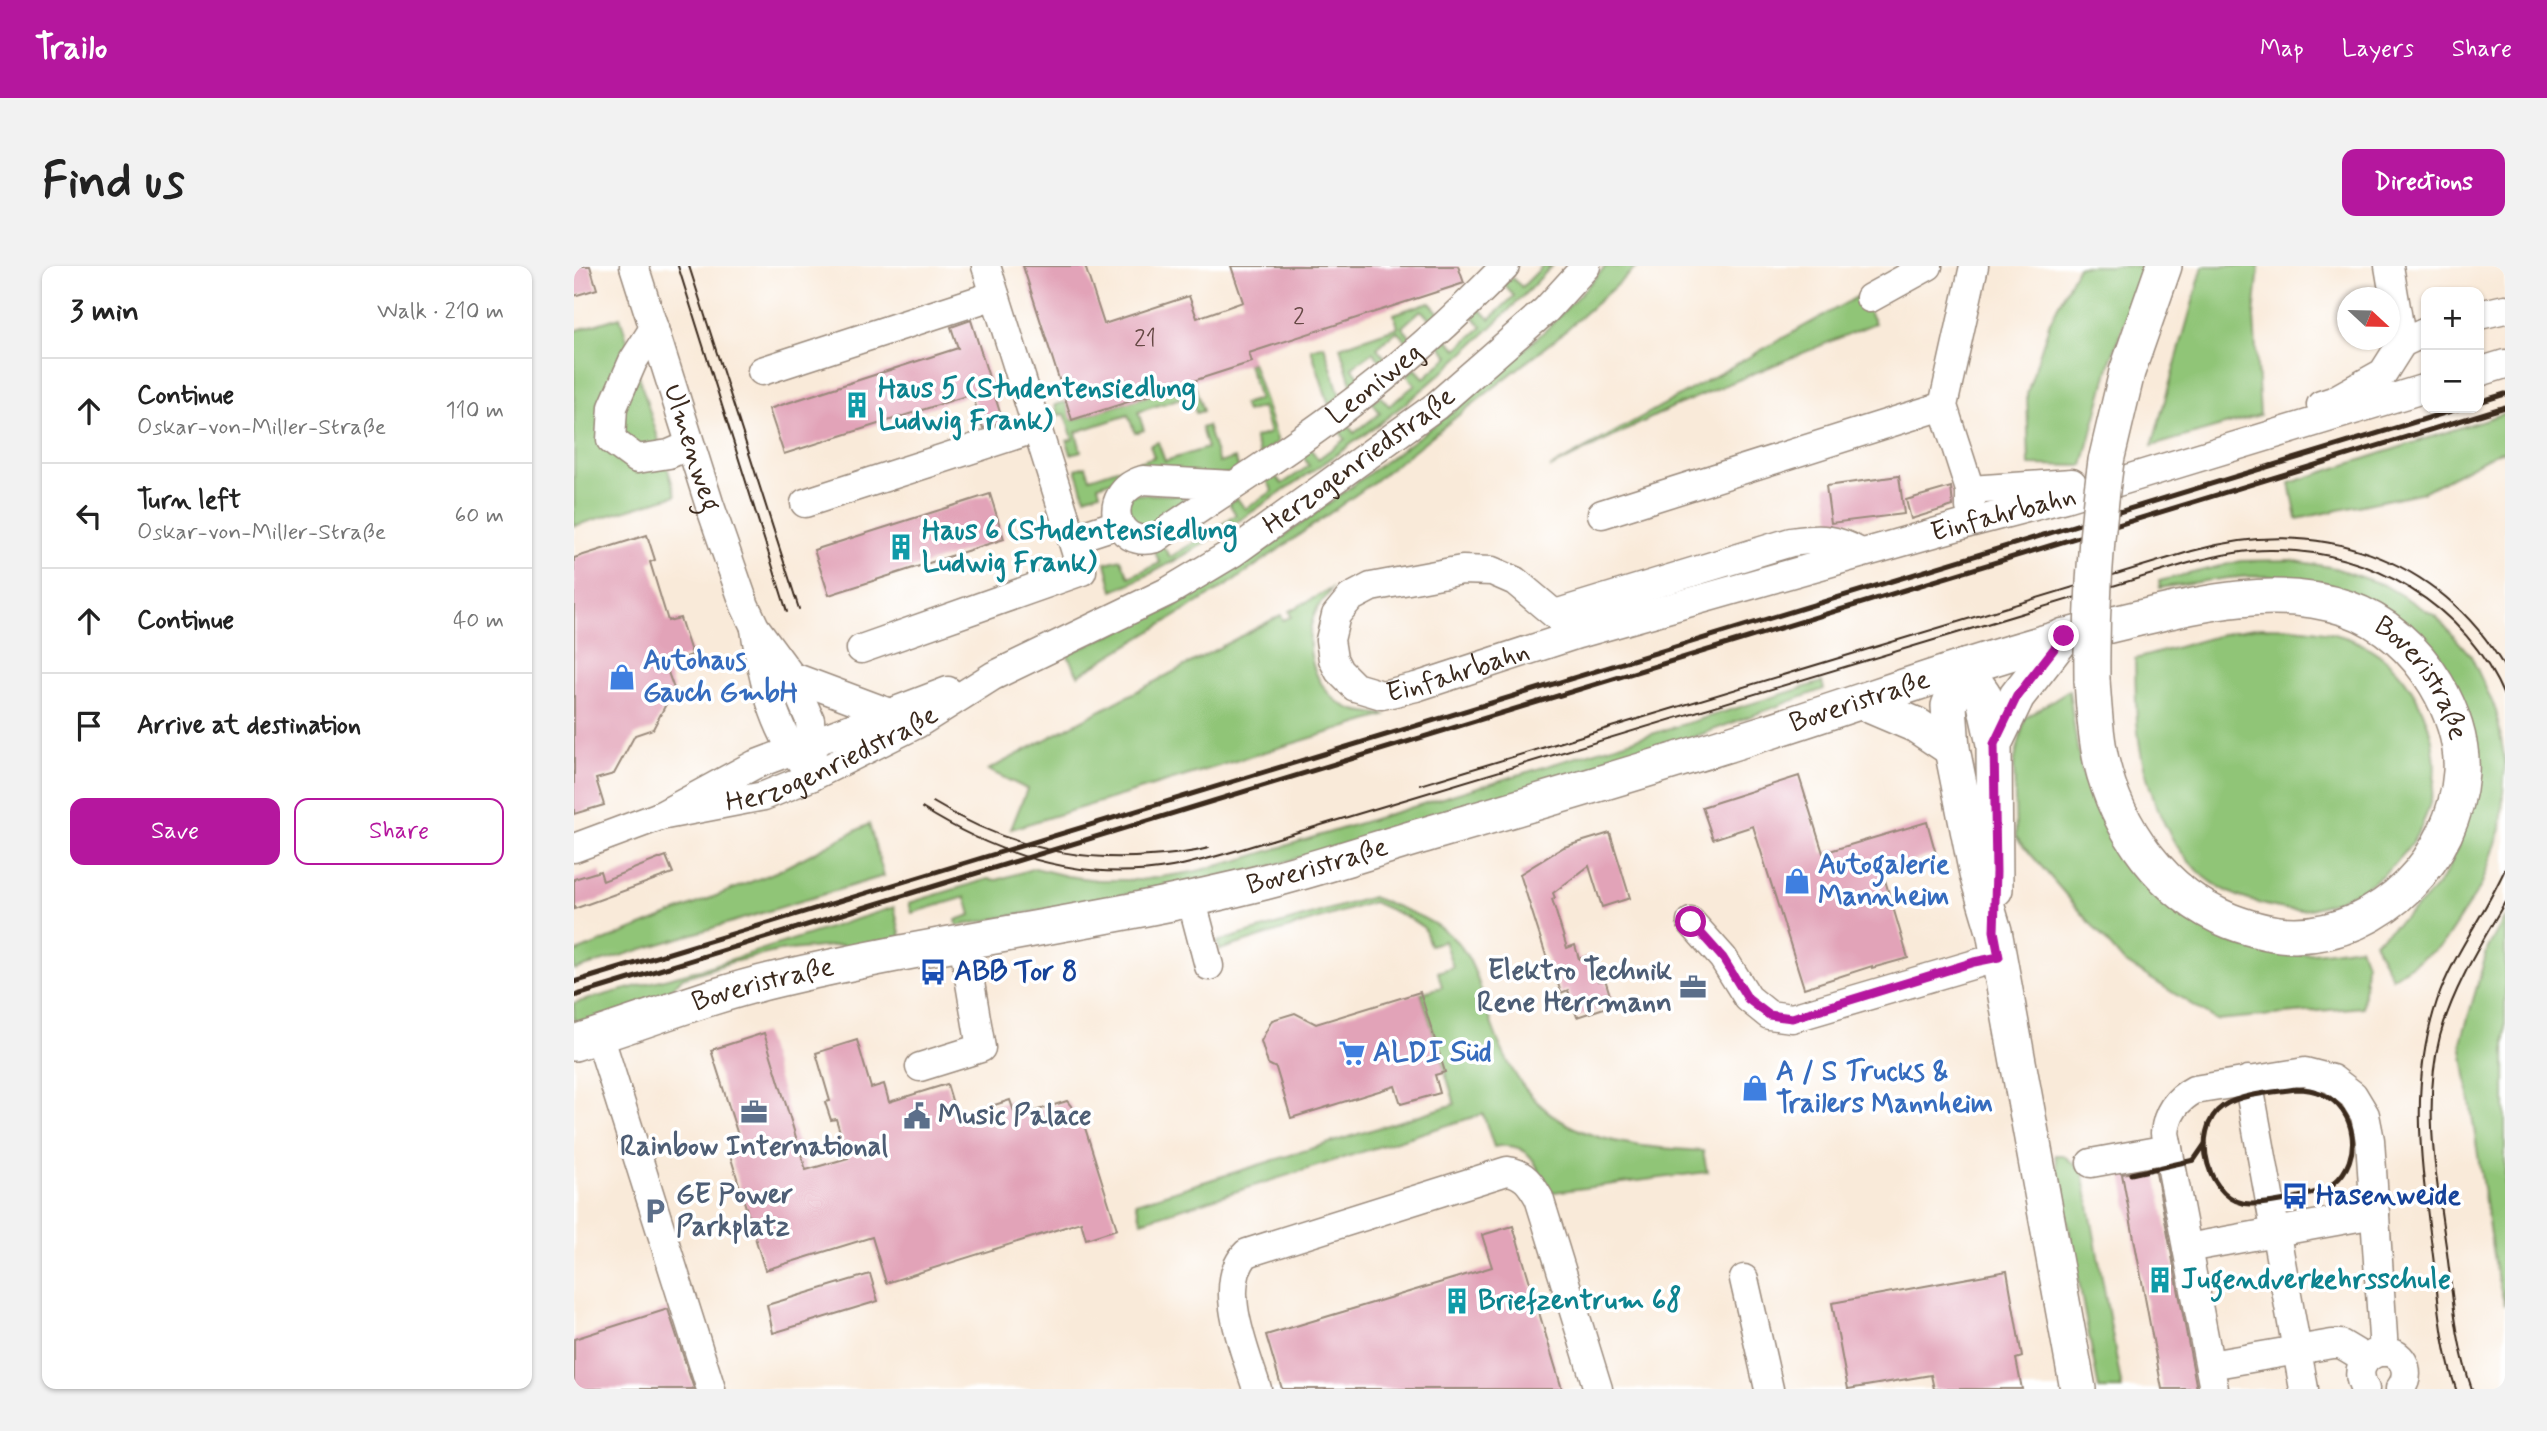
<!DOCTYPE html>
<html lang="en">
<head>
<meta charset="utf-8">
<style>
	:root { --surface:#fff; --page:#f2f2f2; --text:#222; --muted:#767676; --line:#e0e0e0; --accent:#b5179e }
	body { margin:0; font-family:Mynerve,sans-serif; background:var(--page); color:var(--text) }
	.controls { position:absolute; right:21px; top:21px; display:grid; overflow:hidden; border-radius:14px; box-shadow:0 2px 5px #0004 }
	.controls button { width:63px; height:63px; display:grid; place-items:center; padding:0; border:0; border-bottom:2px solid var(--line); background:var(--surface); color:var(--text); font:35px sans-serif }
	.compass { position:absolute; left:1763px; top:21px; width:63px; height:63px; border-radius:50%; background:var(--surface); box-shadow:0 2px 5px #0004; rotate:112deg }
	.stop { position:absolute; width:21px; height:21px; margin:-16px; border:5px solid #b5179e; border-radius:50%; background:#fff }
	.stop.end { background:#b5179e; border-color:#fff; box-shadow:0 2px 7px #0008 }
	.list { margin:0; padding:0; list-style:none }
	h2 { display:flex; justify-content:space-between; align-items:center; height:91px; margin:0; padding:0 28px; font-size:30px }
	h2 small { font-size:23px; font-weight:400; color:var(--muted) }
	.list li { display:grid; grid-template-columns:46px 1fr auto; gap:21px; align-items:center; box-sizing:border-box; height:105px; padding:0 28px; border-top:2px solid var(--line) }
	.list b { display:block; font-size:26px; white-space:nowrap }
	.list p { margin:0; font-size:23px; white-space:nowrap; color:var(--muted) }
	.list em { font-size:23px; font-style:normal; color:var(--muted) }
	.actions { display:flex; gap:14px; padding:21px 28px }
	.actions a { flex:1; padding:16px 0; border:2px solid var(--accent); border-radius:14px; text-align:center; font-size:24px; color:var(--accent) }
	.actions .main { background:var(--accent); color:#fff }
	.icon { flex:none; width:38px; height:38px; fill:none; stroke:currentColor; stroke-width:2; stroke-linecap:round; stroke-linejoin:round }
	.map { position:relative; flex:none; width:1931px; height:1123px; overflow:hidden; border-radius:14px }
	header { display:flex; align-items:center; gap:42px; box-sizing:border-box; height:98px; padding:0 35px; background:var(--accent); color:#fff }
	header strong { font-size:33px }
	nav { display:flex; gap:38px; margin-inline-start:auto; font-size:24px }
	.intro { display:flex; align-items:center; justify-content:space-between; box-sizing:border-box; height:168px; padding:0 42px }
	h1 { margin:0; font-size:49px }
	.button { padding:18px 32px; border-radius:14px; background:var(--accent); color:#fff; font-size:24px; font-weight:700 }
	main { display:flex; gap:42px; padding:0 42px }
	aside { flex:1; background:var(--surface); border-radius:14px; box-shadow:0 2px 5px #0004 }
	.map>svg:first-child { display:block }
	.green { fill:#90c577; stroke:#66784a; stroke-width:2 }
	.building { fill:#e2a3b8 }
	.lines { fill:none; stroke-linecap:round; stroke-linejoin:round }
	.minor-casing { stroke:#9a8a7c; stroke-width:31 }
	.major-casing { stroke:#9a8a7c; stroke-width:38 }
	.minor { stroke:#fff; stroke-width:28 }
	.major { stroke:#fff; stroke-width:35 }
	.tram { stroke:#3b2a1e; stroke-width:2 }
	.rail { stroke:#3b2a1e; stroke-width:5 }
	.major-bridge-casing { stroke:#9a8a7c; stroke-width:38; stroke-linecap:butt }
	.major-bridge { stroke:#fff; stroke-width:35 }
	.route { stroke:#b5179e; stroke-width:9 }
	.labels { text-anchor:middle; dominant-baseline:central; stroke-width:7; stroke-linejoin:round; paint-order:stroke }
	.number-label { font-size:24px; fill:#654844 }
	.street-label { font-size:28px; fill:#3b2a1e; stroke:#fff }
	.culture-label { font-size:28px; font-weight:bold; fill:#0d838f; stroke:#fff; text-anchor:start }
	.shop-label { font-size:28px; font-weight:bold; fill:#366cbe; stroke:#fff; text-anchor:start }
	.service-label { font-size:28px; font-weight:bold; fill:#4e5e75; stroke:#fff; text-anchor:start }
	.transit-label { font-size:28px; font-weight:bold; fill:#164399; stroke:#fff; text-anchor:start }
</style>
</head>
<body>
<header>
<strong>Trailo</strong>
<nav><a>Map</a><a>Layers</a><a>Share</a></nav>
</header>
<div class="intro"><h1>Find us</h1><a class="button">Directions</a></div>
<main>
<aside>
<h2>3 min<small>Walk · 210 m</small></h2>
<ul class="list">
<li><svg class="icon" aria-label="ahead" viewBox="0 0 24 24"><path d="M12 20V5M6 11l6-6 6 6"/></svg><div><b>Continue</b><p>Oskar-von-Miller-Straße</p></div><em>110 m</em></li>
<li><svg class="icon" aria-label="left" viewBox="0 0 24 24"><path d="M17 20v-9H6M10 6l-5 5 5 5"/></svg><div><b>Turn left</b><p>Oskar-von-Miller-Straße</p></div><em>60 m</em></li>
<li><svg class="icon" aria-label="ahead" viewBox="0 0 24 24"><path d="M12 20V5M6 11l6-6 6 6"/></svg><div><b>Continue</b></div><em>40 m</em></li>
<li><svg class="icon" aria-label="arrive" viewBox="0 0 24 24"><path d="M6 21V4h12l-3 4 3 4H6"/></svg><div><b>Arrive at destination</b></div></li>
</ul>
<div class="actions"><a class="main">Save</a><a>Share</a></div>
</aside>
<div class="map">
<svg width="1931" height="1123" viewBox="0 0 1931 1123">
	<rect width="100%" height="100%" fill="#fff"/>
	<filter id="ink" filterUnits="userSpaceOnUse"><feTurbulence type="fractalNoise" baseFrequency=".0143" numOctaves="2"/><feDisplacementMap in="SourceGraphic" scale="14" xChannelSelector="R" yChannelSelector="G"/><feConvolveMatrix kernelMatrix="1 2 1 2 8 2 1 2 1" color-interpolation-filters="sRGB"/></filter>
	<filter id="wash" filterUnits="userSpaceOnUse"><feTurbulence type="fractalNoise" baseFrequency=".00686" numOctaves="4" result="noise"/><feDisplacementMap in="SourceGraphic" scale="28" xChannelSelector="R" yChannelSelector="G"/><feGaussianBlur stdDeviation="1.57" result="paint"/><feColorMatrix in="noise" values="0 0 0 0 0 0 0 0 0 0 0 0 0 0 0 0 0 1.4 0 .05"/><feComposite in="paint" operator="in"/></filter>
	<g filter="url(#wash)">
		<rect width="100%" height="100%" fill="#f9ead9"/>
		<g class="green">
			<path d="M969 0H978C939 41 898 81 855 118 807 159 753 196 700 231 649 266 597 301 539 325L532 297 547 293 555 311 586 297 580 284 588 279 596 291 624 274 617 261 627 256 634 267 662 249 655 237 663 232 671 243 699 225 692 213 700 208 708 218 735 200 728 188 736 182 744 193 771 173 763 162 771 156 780 167 806 147 798 136 806 130 815 140 841 119 833 109 841 102 850 112 875 90 866 80 873 73 883 83 908 61 899 50 906 43 916 53 940 30 930 19 938 12 948 21Z"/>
			<polygon points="1032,0 1064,0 984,71 797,218 660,315 504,409 493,388 597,342 652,310 705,274 885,141 975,61"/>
			<polygon points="1504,0 1572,0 1537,93 1509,200 1455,199 1453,127 1476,56"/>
			<polygon points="1629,0 1685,0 1680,51 1686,149 1578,180"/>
			<polygon points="1286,29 1301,57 1099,141 976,202"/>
			<polygon points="855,36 866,48 858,56 847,44 828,61 838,73 834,77 823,65 803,82 813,94 809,98 799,86 778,101 788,114 778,121 766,81 824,61 820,48"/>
			<polygon points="46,51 102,229 0,260 0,65"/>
			<polygon points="750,79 766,130 755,139 737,83"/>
			<polygon points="678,96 704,176 686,189 680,172 696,167 688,141 672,146 669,138 685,133 674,98"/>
			<polygon points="619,115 629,145 622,147 616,129 564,146 570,164 561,167 554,149 502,166 507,185 497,188 493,175 499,173 491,148 484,149 481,139 492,136 499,154"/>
			<polygon points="1931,147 1931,186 1926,185 1849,226 1723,253 1716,217"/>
			<polygon points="633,160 645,197 661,192 665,203 658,208 546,212 524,219 526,226 511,231 502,203 512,200 516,212 580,191 576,179 584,176 591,195 633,182 627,162"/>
			<polygon points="558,228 609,229 609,238 576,259 566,259 558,253 554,237"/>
			<path d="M1716 294 1761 302 1810 319 1863 351 1897 390 1922 444 1931 496 1927 563 1907 620 1868 679 1818 712 1800 676C1826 656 1854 635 1872 607 1931 491 1884 353 1754 319 1692 303 1648 312 1586 322L1585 315 1667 295Z"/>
			<path d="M757 323C754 330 748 335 744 341 725 374 739 427 775 442 786 447 801 447 813 449L437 563 453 523 414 504 707 349 709 354 717 351 715 345Z"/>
			<path d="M1687 361C1752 361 1807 369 1842 431 1885 509 1851 599 1769 632 1755 638 1738 644 1723 644 1709 644 1694 640 1681 636 1660 630 1638 619 1622 603 1596 578 1580 538 1571 504 1561 469 1562 429 1561 393L1661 365Z"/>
			<polygon points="1248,416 1250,423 1101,478 687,603 383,660 382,654 397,649 392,631 338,647 335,637 414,613 423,614 461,602 493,610 523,614 566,614 619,606 662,595"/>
			<path d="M1495 424C1500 459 1504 501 1517 534 1520 542 1526 549 1530 557 1563 614 1614 667 1680 684 1715 693 1751 686 1786 681L1792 697 1789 741 1642 754 1549 695 1442 571 1440 497 1451 452Z"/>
			<polygon points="295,558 310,610 0,704 0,687 204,605"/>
			<path d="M798 631C826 642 862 653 883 676 903 698 908 731 918 759 957 869 1023 879 1129 885L1133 906 973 927C964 898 955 874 920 881L909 848 568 955 562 937 881 838 847 727 868 721 864 706 879 701 870 675 856 679 850 662 835 652 799 636 646 684 643 676Z"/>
			<polygon points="320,641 327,671 270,685 268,679 205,685 158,696 108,712 95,725 91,732 0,762 0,737 124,704"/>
			<polygon points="1931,651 1931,1040 1921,1002 1887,776 1914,682"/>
			<polygon points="1481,889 1489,889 1509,906 1548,1123 1525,1123"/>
		</g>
		<g id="blocks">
			<g class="building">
				<polygon points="0,0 16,0 23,23 0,30"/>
				<polygon points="449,0 511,0 530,58 615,30 623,52 669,36 657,0 884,0 890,17 675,87 678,96 498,154"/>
				<polygon points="397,54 429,156 409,162 398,128 210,188 195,143 384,82 377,61"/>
				<polygon points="1325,210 1330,248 1257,257 1252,220"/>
				<polygon points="1377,221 1379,240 1337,253 1332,234"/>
				<polygon points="416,228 430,273 255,329 240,284"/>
				<polygon points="73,269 81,294 76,296 94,355 106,352 118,389 91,398 100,423 79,463 61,469 40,508 22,513 30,539 0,548 0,292"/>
				<polygon points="1225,510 1249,587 1353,556 1362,588 1308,604 1334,692 1298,702 1298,700 1230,722 1179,560 1139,573 1128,541"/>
				<polygon points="1036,567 1056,632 1028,641 1015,600 979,627 981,632 978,633 993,682 1001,679 1005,693 1017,689 1024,715 1031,713 1039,739 1003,751 994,724 987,727 979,701 976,702 946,608 990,581"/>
				<polygon points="92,590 99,607 0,643 0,613 26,605 29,615"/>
				<polygon points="846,726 871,806 861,809 866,827 827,838 821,820 717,852 702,802 694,798 687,775 698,754 721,747 742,758"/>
				<polygon points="190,767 232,904 274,892 262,853 257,854 251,836 256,835 242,787 283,774 297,822 310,818 315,836 373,818 383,851 436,834 442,851 493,835 508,854 512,865 543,963 512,973 507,956 312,1017 298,971 191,1004 156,889 169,885 137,784"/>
				<polygon points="1581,902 1597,985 1623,1123 1588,1123 1548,908"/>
				<polygon points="939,960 988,1123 708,1123 692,1069 918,1001 908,969"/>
				<polygon points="1433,1005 1448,1091 1442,1093 1448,1123 1360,1123 1357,1109 1274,1123 1258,1037"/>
				<polygon points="296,1008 304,1035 199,1067 193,1039"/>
				<polygon points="94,1043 120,1123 0,1123 0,1073"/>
			</g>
		</g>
	</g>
	<g filter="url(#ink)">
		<use href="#blocks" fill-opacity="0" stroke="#9a8a7c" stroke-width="2"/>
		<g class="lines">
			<g class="minor-casing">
				<g id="minor">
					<path id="s1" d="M60 0 135 237 171 340 181 361 217 410 236 454 239 510"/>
					<polyline points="1815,0 1828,77 1852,66"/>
					<polyline points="1296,32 1354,0"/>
					<polyline points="1905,49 1931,43"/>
					<polyline points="80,62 59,95 39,141 37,174 63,193 95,188 116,179"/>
					<polyline points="188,105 421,29"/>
					<polyline points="1905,106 1931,98"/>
					<polyline points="1747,139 1759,135 1809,107 1828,77"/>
					<path id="s2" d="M658 219 569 214C525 227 540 284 582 272 641 231 701 194 759 151 820 106 879 55 931 0"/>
					<polyline points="1396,224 1498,217"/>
					<polyline points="231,237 463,162"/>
					<polyline points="1396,241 1396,224 1369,140 1400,0"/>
					<polyline points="1028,248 1369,140"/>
					<polyline points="498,273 544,258"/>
					<path d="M981 348 1217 276C1248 272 1260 272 1287 287"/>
					<path d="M181 363C188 409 199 462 229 498"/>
					<path id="s3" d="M1004 368 941 315 918 305 888 304 797 321 776 332 762 349 756 374 759 393 765 405 781 421 808 429 842 421 1004 368 1395 257 1491 232 1852 122"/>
					<polyline points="287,383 508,305 412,0"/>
					<polyline points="217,410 313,446"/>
					<path id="s4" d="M86 550 190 530 239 510 343 458 419 410 595 325 660 286 862 140 972 44 1012 0"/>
					<polyline points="0,582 86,550 180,499 374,425"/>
					<polyline points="617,632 635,700"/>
					<polyline points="1117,656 1149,692 1174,732 1195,749 1218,752 1425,691"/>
					<polyline points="25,769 137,1123"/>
					<polyline points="346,801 407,782 389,675"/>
					<polyline points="1674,814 1730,1123"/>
					<polyline points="1517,897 1594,883"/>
					<polyline points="1613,982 1801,948"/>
					<polyline points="1170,1013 1195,1123"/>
					<polyline points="1636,1099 1758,1078 1767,1078 1792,1093"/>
					<path d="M683 1123C672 1087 641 1018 673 987L933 905C950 907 957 918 965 932L1024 1123"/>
					<path d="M1640 1123 1591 867C1593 847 1603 833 1620 824L1731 806 1758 813 1779 829 1791 849 1796 874 1810 1086"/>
					<path d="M1791 1123C1771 1090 1821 1070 1831 1101 1833 1109 1831 1117 1826 1123"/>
				</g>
			</g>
			<g class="major-casing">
				<g id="major">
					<polyline points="1532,195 1553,106 1590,0"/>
					<polyline points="1390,401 1375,440 1378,483 1403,608 1420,665 1504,1123"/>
					<polyline points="1390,401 1409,428 1420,478 1421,623"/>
					<polyline points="1288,436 1342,459 1378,483"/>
					<polyline points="1420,478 1443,430 1490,370"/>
					<path id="s5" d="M0 777C68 756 135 729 204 713 365 675 530 656 690 616 746 602 801 583 857 567 968 535 1079 502 1190 467 1313 428 1435 382 1561 353 1629 337 1703 319 1772 342 1810 355 1841 383 1862 418 1877 443 1889 476 1887 506 1881 592 1808 668 1721 669 1699 669 1677 663 1656 655 1589 628 1543 563 1527 494 1521 468 1520 441 1518 414"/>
				</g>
			</g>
			<use href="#minor" class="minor"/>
			<use href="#major" class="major"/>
			<g class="tram">
				<polyline points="104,0 213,346"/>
				<polyline points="115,0 225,343"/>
				<path d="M846 519 1618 285C1741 249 1865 289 1931 402"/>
				<path d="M359 536C426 577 497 597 576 590 596 589 616 587 635 582"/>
				<path d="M348 542C423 589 509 617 598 601 620 597 640 591 661 585L1615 297C1641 290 1667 284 1695 284 1796 283 1891 338 1931 432"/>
				<path d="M1882 1123C1868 1083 1865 1040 1860 998 1849 906 1833 825 1863 735 1879 688 1911 648 1931 603"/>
				<path d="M1898 1123C1882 1079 1879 1033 1873 987 1863 916 1848 841 1866 770 1879 722 1907 678 1931 636"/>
			</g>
			<g class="rail">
				<polyline points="1905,136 1931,128"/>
				<polyline points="0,716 1887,142"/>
				<polyline points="0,730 1931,141"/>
				<path d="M1722 823C1731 823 1740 824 1748 828 1783 843 1789 893 1760 917 1745 929 1698 938 1678 938 1634 939 1614 864 1649 840 1666 828 1702 826 1722 823Z"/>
				<polyline points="1557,908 1620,894 1631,878"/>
			</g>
			<g class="major-bridge-casing">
				<path id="major-bridge" d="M1518 414C1517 338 1521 271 1532 195"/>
			</g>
			<use href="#major-bridge" class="major-bridge"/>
		</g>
	</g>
	<g class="lines" filter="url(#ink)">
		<polyline class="route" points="1117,656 1149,692 1174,733 1195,749 1218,752 1400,696 1425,691 1420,665 1422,606 1420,478 1443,430 1490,370"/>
	</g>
	<defs>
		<g id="building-bare" transform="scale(2.1)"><path d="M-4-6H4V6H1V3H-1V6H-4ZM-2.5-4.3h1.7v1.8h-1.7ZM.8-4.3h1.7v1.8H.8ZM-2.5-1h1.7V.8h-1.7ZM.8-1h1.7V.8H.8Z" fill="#0f9aa8" stroke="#fff" stroke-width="2.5" paint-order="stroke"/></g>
		<g id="shop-bare" transform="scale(2.1)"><path d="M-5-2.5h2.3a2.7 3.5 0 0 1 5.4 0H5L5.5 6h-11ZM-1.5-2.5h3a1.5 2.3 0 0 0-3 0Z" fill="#3f7fe0" stroke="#fff" stroke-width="2.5" paint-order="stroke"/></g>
		<g id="bus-bare" transform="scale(2.1)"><path d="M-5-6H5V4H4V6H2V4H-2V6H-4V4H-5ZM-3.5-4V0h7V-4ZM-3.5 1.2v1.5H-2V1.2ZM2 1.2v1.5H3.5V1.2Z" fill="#1a4fb4" stroke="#fff" stroke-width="2.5" paint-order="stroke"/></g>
		<g id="office-bare" transform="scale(2.1)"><path d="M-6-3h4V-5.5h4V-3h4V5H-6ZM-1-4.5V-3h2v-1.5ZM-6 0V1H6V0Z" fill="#5c6f8a" stroke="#fff" stroke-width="2.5" paint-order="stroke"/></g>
		<g id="supermarket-bare" transform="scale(2.1)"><path d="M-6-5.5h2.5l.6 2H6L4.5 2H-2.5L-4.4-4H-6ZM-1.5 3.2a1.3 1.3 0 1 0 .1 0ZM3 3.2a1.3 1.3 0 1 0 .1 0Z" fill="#3f7fe0" stroke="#fff" stroke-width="2.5" paint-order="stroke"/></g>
		<g id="civic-bare" transform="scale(2.1)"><path d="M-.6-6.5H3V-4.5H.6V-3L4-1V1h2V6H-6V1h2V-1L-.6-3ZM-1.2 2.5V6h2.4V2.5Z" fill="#5c6f8a" stroke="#fff" stroke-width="2.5" paint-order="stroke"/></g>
		<g id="parking-bare" transform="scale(2.1)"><path d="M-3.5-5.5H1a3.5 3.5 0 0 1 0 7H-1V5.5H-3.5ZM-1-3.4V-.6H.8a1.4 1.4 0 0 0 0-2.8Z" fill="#5c6f8a" stroke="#fff" stroke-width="2.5" paint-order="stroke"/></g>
	</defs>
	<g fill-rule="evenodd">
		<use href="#building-bare" x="283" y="139"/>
		<use href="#building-bare" x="327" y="281"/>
		<use href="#shop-bare" x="48" y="411"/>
		<use href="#shop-bare" x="1223" y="615"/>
		<use href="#bus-bare" x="359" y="706"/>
		<use href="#office-bare" x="1119" y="721"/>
		<use href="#supermarket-bare" x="778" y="787"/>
		<use href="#shop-bare" x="1181" y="822"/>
		<use href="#office-bare" x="180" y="846"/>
		<use href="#civic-bare" x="343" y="850"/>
		<use href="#bus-bare" x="1721" y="930"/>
		<use href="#parking-bare" x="81" y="945"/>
		<use href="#building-bare" x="1586" y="1014"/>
		<use href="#building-bare" x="883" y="1035"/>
	</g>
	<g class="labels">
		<g class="number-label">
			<text x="725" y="51">2</text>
			<text x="571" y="73">21</text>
		</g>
		<g class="street-label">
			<text stroke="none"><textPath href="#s2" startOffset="457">Leoniweg</textPath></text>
			<text stroke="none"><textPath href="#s1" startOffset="191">Ulmenweg</textPath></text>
			<text stroke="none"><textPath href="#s4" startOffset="791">Herzogenriedstraße</textPath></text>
			<text stroke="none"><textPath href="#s3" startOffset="1032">Einfahrbahn</textPath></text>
			<text stroke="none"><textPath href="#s3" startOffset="464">Einfahrbahn</textPath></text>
			<text stroke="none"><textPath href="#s5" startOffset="1941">Boveristraße</textPath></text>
			<text stroke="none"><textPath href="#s5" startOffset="1332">Boveristraße</textPath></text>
			<text stroke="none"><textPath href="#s4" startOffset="182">Herzogenriedstraße</textPath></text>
			<text stroke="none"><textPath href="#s5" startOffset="765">Boveristraße</textPath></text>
			<text stroke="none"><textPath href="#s5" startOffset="198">Boveristraße</textPath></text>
		</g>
		<g class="culture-label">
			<text x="304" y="123">Haus 5 (Studentensiedlung<tspan x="304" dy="32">Ludwig Frank)</tspan></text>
			<text x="348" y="265">Haus 6 (Studentensiedlung<tspan x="348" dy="32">Ludwig Frank)</tspan></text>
			<text x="1607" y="1014">Jugendverkehrsschule</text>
			<text x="904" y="1035">Briefzentrum 68</text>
		</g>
		<g class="shop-label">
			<text x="69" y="395">Autohaus<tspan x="69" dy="32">Gauch GmbH</tspan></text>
			<text x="1244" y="599">Autogalerie<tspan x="1244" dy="32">Mannheim</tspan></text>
			<text x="799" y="787">ALDI Süd</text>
			<text x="1202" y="806">A / S Trucks &amp;<tspan x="1202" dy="32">Trailers Mannheim</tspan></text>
		</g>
		<g class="service-label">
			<text x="1098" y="705" text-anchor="end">Elektro Technik<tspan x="1098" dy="32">Rene Herrmann</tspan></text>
			<text x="364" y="850">Music Palace</text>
			<text x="180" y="881" text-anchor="middle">Rainbow International</text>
			<text x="102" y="929">GE Power<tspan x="102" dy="32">Parkplatz</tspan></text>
		</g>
		<g class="transit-label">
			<text x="380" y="706">ABB Tor 8</text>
			<text x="1742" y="930">Hasenweide</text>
		</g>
	</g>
</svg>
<div class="controls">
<button>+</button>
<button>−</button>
</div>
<svg class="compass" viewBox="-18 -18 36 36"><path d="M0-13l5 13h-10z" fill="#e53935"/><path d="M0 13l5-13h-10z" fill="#767676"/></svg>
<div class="stop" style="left:1117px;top:656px"></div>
<div class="stop end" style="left:1490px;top:370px"></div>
</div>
</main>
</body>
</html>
